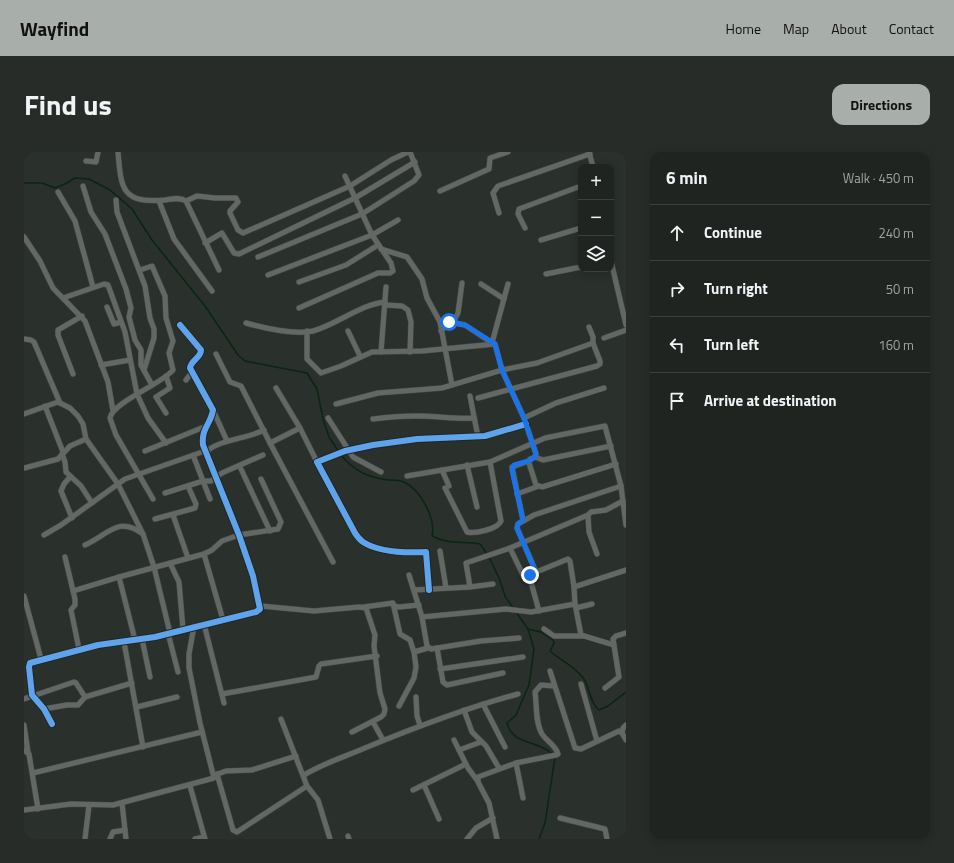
<!DOCTYPE html>
<html lang="en">
<head>
<meta charset="utf-8">
<style>
	:root { --surface:#202420; --page:#282c29; --text:#f1f3f6; --muted:#a2a4a5; --line:#3d413e; --accent:#a8aea9 }
	body { margin:0; font-family:"Titillium Web",sans-serif; background:var(--page); color:var(--text) }
	.controls { position:absolute; right:12px; top:12px; display:grid; overflow:hidden; border-radius:8px; box-shadow:0 2px 10px #0003 }
	.controls button { width:36px; height:36px; display:grid; place-items:center; padding:0; border:0; border-bottom:1px solid var(--line); background:var(--surface); color:var(--text); font:20px sans-serif }
	.stop { position:absolute; width:12px; height:12px; margin:-9px; border:3px solid #1a73e8; border-radius:50%; background:#fff }
	.stop.end { background:#1a73e8; border-color:#fff; box-shadow:0 1px 4px #0008 }
	.list { margin:0; padding:0; list-style:none }
	h2 { display:flex; justify-content:space-between; align-items:center; height:52px; margin:0; padding:0 16px; font-size:17px }
	h2 small { font-size:13px; font-weight:400; color:var(--muted) }
	.list li { display:grid; grid-template-columns:26px 1fr auto; gap:12px; align-items:center; box-sizing:border-box; height:56px; padding:0 16px; border-top:1px solid var(--line) }
	.list b { display:block; font-size:15px; white-space:nowrap }
	.list em { font-size:13px; font-style:normal; color:var(--muted) }
	.icon { flex:none; width:22px; height:22px; fill:none; stroke:currentColor; stroke-width:2; stroke-linecap:round; stroke-linejoin:round }
	.map { position:relative; flex:none; width:602px; height:687px; overflow:hidden; border-radius:12px }
	header { display:flex; align-items:center; gap:24px; box-sizing:border-box; height:56px; padding:0 20px; background:var(--accent); color:#111 }
	header strong { font-size:19px }
	nav { display:flex; gap:22px; margin-inline-start:auto; font-size:14px }
	.intro { display:flex; align-items:center; justify-content:space-between; box-sizing:border-box; height:96px; padding:0 24px }
	h1 { margin:0; font-size:28px }
	.button { padding:10px 18px; border-radius:12px; background:var(--accent); color:#111; font-size:14px; font-weight:700 }
	main { display:flex; gap:24px; padding:0 24px }
	aside { flex:1; background:var(--surface); border-radius:12px; box-shadow:0 2px 10px #0003 }
	.map>svg:first-child { display:block }
	.lines { fill:none; stroke-linecap:round; stroke-linejoin:round }
	.stream { stroke:#082612; stroke-width:1.5 }
	.street-casing { stroke:#464a47; stroke-width:6 }
	.street { stroke:#636864; stroke-width:5 }
	.cycleway-casing { stroke:#1f2820; stroke-width:8 }
	.cycleway { stroke:#60a3ed; stroke-width:6 }
	.route { stroke:#1a73e8; stroke-width:5 }
</style>
</head>
<body>
<header>
<strong>Wayfind</strong>
<nav><a>Home</a><a>Map</a><a>About</a><a>Contact</a></nav>
</header>
<div class="intro"><h1>Find us</h1><a class="button">Directions</a></div>
<main>
<div class="map">
<svg width="602" height="687" viewBox="0 0 602 687">
	<rect width="100%" height="100%" fill="#2a302b"/>
	<g class="lines">
		<g class="stream">
			<polyline points="0,31 18,31 31,36 41,32 51,26 65,27 86,38 108,57 128,88 181,154 214,203 221,209 283,221 293,237 299,267 305,285 315,300"/>
			<path d="M317 303C330 319 345 326 365 328 369 328 376 328 380 330 397 338 412 367 408 384 424 393 440 389 456 392L463 402"/>
			<polyline points="465,405 475,426 481,444 489,456"/>
			<path d="M492 460 504 477 510 497 505 533 492 563 483 571C489 594 515 588 528 602"/>
			<path d="M504 477 517 480 529 488 530 491 526 499C538 510 549 512 560 527 566 537 566 551 575 558L584 554 602 540"/>
			<polyline points="515,687 521,671 531,605"/>
		</g>
		<g class="street-casing">
			<g id="street">
				<path d="M94 0C97 37 98 52 141 48 148 47 156 45 162 49L195 118"/>
				<polyline points="565,0 569,15"/>
				<polyline points="62,9 72,10 74,0"/>
				<polyline points="59,34 67,60 81,82 102,137 107,156 105,165 111,188 117,198 117,213 128,233"/>
				<polyline points="416,39 465,17 466,6 484,0"/>
				<polyline points="34,40 51,69 69,135"/>
				<polyline points="92,48 93,60 121,134 126,166 130,177 130,186 120,218"/>
				<polyline points="135,49 150,87 188,139"/>
				<polyline points="162,49 173,44 191,46 212,46 214,50 206,59 206,61 214,78 219,81 326,34 367,8 384,0"/>
				<polyline points="475,61 469,41 474,34 566,2"/>
				<polyline points="501,76 494,62 495,57 557,34"/>
				<polyline points="0,85 16,109 29,136 61,169 84,230 89,259"/>
				<polyline points="517,88 557,76"/>
				<polyline points="181,91 198,81 210,101 215,102 331,46 391,10"/>
				<polyline points="357,97 383,105 398,127 403,146 416,170 428,233"/>
				<polyline points="234,105 338,62 390,29 395,23 386,0"/>
				<polyline points="587,109 602,173"/>
				<path d="M116 118 128 114 141 144 142 166 149 189 145 201 149 218C138 232 89 250 86 266L92 283 129 347"/>
				<polyline points="522,122 557,115"/>
				<polyline points="244,123 348,83 374,68"/>
				<polyline points="275,130 322,113 354,93"/>
				<polyline points="457,132 480,147"/>
				<polyline points="39,146 80,132 84,133 101,180 113,242 124,266 142,291"/>
				<polyline points="361,153 378,154 384,158 387,170 386,200"/>
				<polyline points="83,155 90,172 97,170"/>
				<polyline points="275,156 354,121 366,121 369,119 367,111 348,83 321,24"/>
				<polyline points="416,170 432,165 434,161 438,131"/>
				<path d="M222 171C240 176 271 183 289 179 314 172 335 153 361 150"/>
				<polyline points="283,179 283,207 297,221 317,214 348,200 398,199 471,192 478,218 500,266"/>
				<polyline points="324,179 336,204"/>
				<polyline points="417,179 425,170 441,173 468,191 484,132"/>
				<polyline points="580,186 602,178"/>
				<polyline points="0,187 7,188 10,190 36,251"/>
				<polyline points="357,200 362,135"/>
				<polyline points="192,202 206,230 217,234 246,291"/>
				<polyline points="77,213 106,208"/>
				<polyline points="49,222 34,183 34,178 58,164"/>
				<polyline points="142,224 146,236 132,245 142,261"/>
				<polyline points="162,228 168,220"/>
				<polyline points="252,236 276,276 293,310"/>
				<polyline points="580,236 532,251 500,266 512,302 511,305 506,307 505,311 512,333 518,335 592,312"/>
				<polyline points="446,244 454,285"/>
				<polyline points="454,246 573,214 576,212 576,209 569,191"/>
				<polyline points="312,252 354,241 418,236 478,218 513,211 569,191 569,185 565,175"/>
				<polyline points="21,254 39,300"/>
				<polyline points="189,258 203,289"/>
				<polyline points="0,262 34,250 46,256 54,264 59,272 62,287 94,332 119,382"/>
				<polyline points="304,266 329,305 357,320"/>
				<path d="M349 267C371 264 394 263 416 265 428 266 438 267 450 266"/>
				<polyline points="276,276 246,291 309,410"/>
				<polyline points="121,299 180,275"/>
				<polyline points="38,302 41,310 42,320 57,334 68,351"/>
				<polyline points="169,303 186,347"/>
				<polyline points="511,305 519,308 587,294"/>
				<polyline points="443,313 453,355"/>
				<polyline points="0,316 34,307 46,294 62,287"/>
				<polyline points="217,317 246,379"/>
				<polyline points="418,318 425,334"/>
				<polyline points="383,324 466,310 521,286 581,274 597,334 602,373"/>
				<polyline points="46,325 40,332 37,339 48,366"/>
				<path d="M421 336 443 380C451 382 474 377 477 369L466 310"/>
				<polyline points="141,341 179,329 187,329 198,321 239,303"/>
				<polyline points="493,342 515,334"/>
				<polyline points="149,363 164,406"/>
				<polyline points="131,367 171,356 172,352 164,334"/>
				<polyline points="499,368 488,315 505,309"/>
				<path d="M20 383 37 373 101 327 181 299 183 300C190 289 226 286 240 278"/>
				<path d="M61 393C84 383 94 363 119 382L130 415 146 481"/>
				<polyline points="416,399 422,436"/>
				<polyline points="180,402 199,468"/>
				<polyline points="573,402 565,380 564,363 567,360 582,358 599,349"/>
				<polyline points="41,405 51,447 51,453 47,458 55,497"/>
				<polyline points="146,411 155,430 159,477"/>
				<polyline points="512,420 493,376 494,372 510,363 597,334"/>
				<polyline points="385,423 398,465 482,457 507,460 551,452"/>
				<polyline points="505,423 515,459"/>
				<polyline points="95,425 111,488"/>
				<polyline points="469,432 446,435 442,411 486,396"/>
				<polyline points="550,435 546,409 544,407 505,423 499,423 486,396 564,363"/>
				<polyline points="390,438 446,435"/>
				<path d="M405 438 402 400C382 401 356 401 339 390 336 388 333 384 331 381L293 310 321 299 349 293 393 287 461 284 502 272"/>
				<polyline points="49,439 95,425 180,402 188,398 198,389 215,383 254,377 257,370 237,327"/>
				<polyline points="0,444 17,507"/>
				<polyline points="237,454 290,459 335,455 342,456 351,483 350,494 356,541 361,557 360,562 357,565 328,580"/>
				<polyline points="370,454 375,455 395,453"/>
				<polyline points="340,455 369,451 376,482 386,488 390,500"/>
				<polyline points="552,456 568,452"/>
				<polyline points="398,465 403,494 407,497 457,489 495,486"/>
				<polyline points="180,472 200,551"/>
				<polyline points="520,477 530,484 560,484"/>
				<polyline points="144,481 154,520"/>
				<polyline points="118,487 126,525"/>
				<polyline points="100,490 119,595"/>
				<polyline points="590,493 557,483 551,452 550,435 602,418"/>
				<polyline points="413,496 419,530 423,533 479,521"/>
				<polyline points="416,517 499,505"/>
				<polyline points="526,519 551,596 557,597 595,579 598,581 602,588"/>
				<polyline points="557,532 573,589"/>
				<polyline points="581,536 595,525 589,487 592,484 602,481"/>
				<polyline points="198,542 292,525 295,514 297,512 353,504"/>
				<polyline points="392,545 393,564 396,573"/>
				<polyline points="0,547 50,530 52,531 61,545 108,531"/>
				<polyline points="459,552 481,595"/>
				<polyline points="375,554 390,526 392,515 390,500 404,496"/>
				<polyline points="113,555 153,545"/>
				<polyline points="20,557 43,553 54,553 61,545"/>
				<polyline points="440,558 448,580 462,594 475,616"/>
				<polyline points="257,567 283,634 294,648 306,687"/>
				<polyline points="349,570 359,588"/>
				<path d="M28 572 20 557 8 543 5 515 6 511 74 493 131 485 232 460 236 457 229 424 215 383 179 293C177 276 187 272 189 258L166 216C167 208 177 206 177 198L156 173"/>
				<polyline points="0,573 4,600"/>
				<polyline points="598,581 599,576 602,573"/>
				<polyline points="430,588 444,616 453,628"/>
				<polyline points="0,598 5,602 14,657"/>
				<polyline points="435,598 457,590"/>
				<polyline points="492,611 499,646"/>
				<polyline points="9,621 178,580"/>
				<polyline points="193,622 209,678 213,680 283,634"/>
				<polyline points="191,623 202,619 228,618 272,604"/>
				<path d="M280 623C300 611 320 605 341 596 392 575 442 556 494 542"/>
				<polyline points="400,633 415,667"/>
				<polyline points="166,634 181,687"/>
				<polyline points="389,638 442,612"/>
				<polyline points="98,651 102,687"/>
				<polyline points="0,658 47,652 89,653 190,626 176,571 165,516 165,502 170,474"/>
				<polyline points="536,666 581,677 583,687"/>
				<polyline points="324,684 325,687"/>
				<polyline points="61,687 65,653"/>
				<polyline points="86,687 89,680 101,678"/>
				<polyline points="171,687 180,685"/>
				<polyline points="443,687 452,676 469,666"/>
				<path d="M473 687 465 651 454 630V625L492 611 532 603 534 602C531 592 523 590 518 582 511 570 513 553 511 540L517 533 530 534"/>
			</g>
		</g>
		<use href="#street" class="street"/>
		<g class="cycleway-casing">
			<g id="cycleway">
				<path d="M405 438 402 400C382 401 356 401 339 390 336 388 333 384 331 381L293 310 321 299 349 293 393 287 461 284 502 272"/>
				<path d="M28 572 20 557 8 543 5 515 6 511 74 493 131 485 232 460 236 457 229 424 215 383 179 293C177 276 187 272 189 258L166 216C167 208 177 206 177 198L156 173"/>
			</g>
		</g>
		<use href="#cycleway" class="cycleway"/>
	</g>
	<g class="lines">
		<path class="route" d="M425 170 441 173 471 192 478 218 500 266 512 302C510 310 498 310 490 313L488 318 499 368 494 372 493 376 512 420 506 423"/>
	</g>
</svg>
<div class="controls">
<button>+</button>
<button>−</button>
<button><svg class="icon" aria-label="layers" viewBox="0 0 24 24"><path d="M12 4l9 5-9 5-9-5zM3 14l9 5 9-5"/></svg></button>
</div>
<div class="stop" style="left:425px;top:170px"></div>
<div class="stop end" style="left:506px;top:423px"></div>
</div>
<aside>
<h2>6 min<small>Walk · 450 m</small></h2>
<ul class="list">
<li><svg class="icon" aria-label="ahead" viewBox="0 0 24 24"><path d="M12 20V5M6 11l6-6 6 6"/></svg><div><b>Continue</b></div><em>240 m</em></li>
<li><svg class="icon" aria-label="right" viewBox="0 0 24 24"><path d="M7 20v-9h11M14 6l5 5-5 5"/></svg><div><b>Turn right</b></div><em>50 m</em></li>
<li><svg class="icon" aria-label="left" viewBox="0 0 24 24"><path d="M17 20v-9H6M10 6l-5 5 5 5"/></svg><div><b>Turn left</b></div><em>160 m</em></li>
<li><svg class="icon" aria-label="arrive" viewBox="0 0 24 24"><path d="M6 21V4h12l-3 4 3 4H6"/></svg><div><b>Arrive at destination</b></div></li>
</ul>
</aside>
</main>
</body>
</html>
